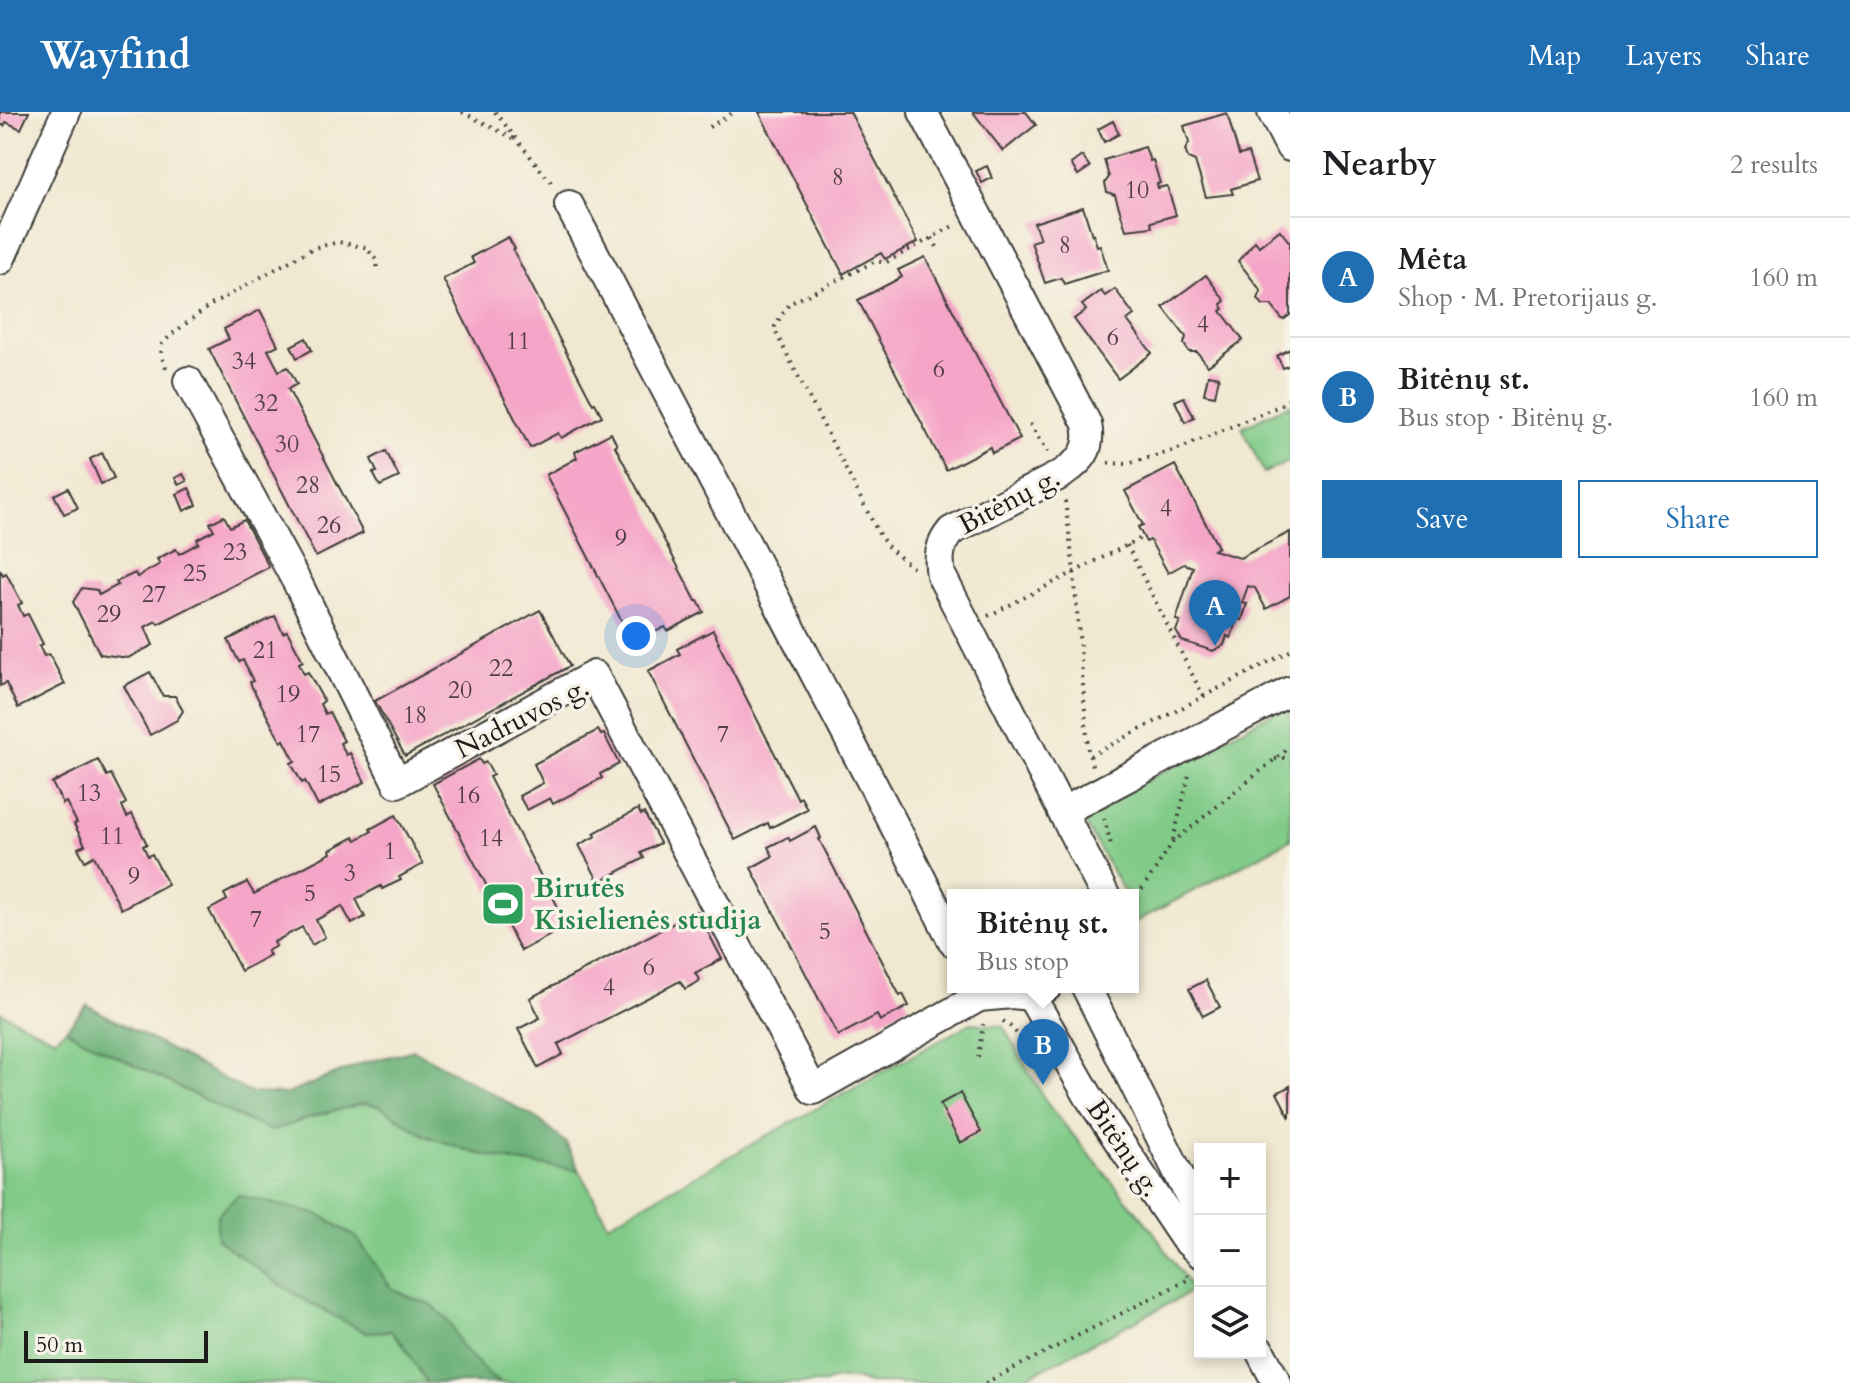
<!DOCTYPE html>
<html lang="en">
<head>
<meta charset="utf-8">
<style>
	:root { --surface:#fff; --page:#f6f6f6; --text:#202124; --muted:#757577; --line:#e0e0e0; --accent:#1f6fb2 }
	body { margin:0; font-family:Cardo,serif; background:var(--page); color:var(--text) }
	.controls { position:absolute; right:24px; bottom:24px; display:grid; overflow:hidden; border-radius:0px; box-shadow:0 4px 12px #0003 }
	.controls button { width:72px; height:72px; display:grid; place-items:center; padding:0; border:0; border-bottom:2px solid var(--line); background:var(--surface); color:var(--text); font:40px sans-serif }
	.scale { position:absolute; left:24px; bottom:20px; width:184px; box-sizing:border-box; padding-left:8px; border:4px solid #1c1c1c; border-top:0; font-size:22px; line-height:28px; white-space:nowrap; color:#1c1c1c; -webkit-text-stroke:6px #f7f3e8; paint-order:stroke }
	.you { position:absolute; left:636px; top:524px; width:28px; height:28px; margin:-20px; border:6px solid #fff; border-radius:50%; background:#1a73e8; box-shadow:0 0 0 12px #1a73e833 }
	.badge { display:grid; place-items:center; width:52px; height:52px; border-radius:50%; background:var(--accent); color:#fff; font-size:26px; font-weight:700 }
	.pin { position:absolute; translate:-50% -66px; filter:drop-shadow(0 2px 4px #0008) }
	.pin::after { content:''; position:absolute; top:42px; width:28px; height:24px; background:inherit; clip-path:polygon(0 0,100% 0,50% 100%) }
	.popup { position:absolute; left:947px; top:777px; width:192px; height:104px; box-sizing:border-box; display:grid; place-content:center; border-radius:0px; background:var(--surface); filter:drop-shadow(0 2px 6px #0005); font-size:26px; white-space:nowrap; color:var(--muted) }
	.popup b { font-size:30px; color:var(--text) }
	.popup::after { content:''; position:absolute; left:50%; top:100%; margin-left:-16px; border:16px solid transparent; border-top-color:var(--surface) }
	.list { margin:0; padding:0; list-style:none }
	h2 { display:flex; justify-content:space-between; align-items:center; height:104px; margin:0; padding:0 32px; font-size:34px }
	h2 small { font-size:26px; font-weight:400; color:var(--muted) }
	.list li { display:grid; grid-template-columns:52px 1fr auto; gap:24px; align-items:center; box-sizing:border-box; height:120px; padding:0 32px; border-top:2px solid var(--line) }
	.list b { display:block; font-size:30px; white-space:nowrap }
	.list p { margin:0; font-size:26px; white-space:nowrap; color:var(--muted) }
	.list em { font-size:26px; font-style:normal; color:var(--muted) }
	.actions { display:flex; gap:16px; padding:24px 32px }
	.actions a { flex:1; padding:18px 0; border:2px solid var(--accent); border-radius:0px; text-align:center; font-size:28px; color:var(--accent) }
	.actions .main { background:var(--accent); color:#fff }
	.icon { flex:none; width:44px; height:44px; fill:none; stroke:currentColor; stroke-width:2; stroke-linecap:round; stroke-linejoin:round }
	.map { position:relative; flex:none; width:1290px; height:1271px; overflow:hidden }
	header { display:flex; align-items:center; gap:48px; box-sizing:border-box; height:112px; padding:0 40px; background:var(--accent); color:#fff }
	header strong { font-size:38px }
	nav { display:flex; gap:44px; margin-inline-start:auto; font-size:28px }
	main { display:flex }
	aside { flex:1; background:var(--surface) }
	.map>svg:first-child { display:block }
	.green { fill:#81cb88; stroke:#4e7452; stroke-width:2 }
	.forest { fill:#68af74; stroke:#426648; stroke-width:2 }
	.building { fill:#f5a5c7 }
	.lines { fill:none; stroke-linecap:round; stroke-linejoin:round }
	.minor-casing { stroke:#3c3b37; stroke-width:32 }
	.path { stroke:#3c3b37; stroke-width:4; stroke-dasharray:2 6; stroke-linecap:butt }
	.minor { stroke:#fff; stroke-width:28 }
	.labels { text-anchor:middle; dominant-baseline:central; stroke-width:7; stroke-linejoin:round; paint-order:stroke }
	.number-label { font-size:24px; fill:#523e47 }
	.street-label { font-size:28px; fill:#1c1c1c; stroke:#f7f3e8 }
	.leisure-label { font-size:28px; font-weight:bold; fill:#27864d; stroke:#f7f3e8; text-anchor:start }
</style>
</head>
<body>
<header>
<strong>Wayfind</strong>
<nav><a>Map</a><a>Layers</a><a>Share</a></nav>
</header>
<main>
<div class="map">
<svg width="1290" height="1271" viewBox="0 0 1290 1271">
	<rect width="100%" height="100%" fill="#f7f3e8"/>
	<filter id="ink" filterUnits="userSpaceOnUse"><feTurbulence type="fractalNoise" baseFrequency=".0125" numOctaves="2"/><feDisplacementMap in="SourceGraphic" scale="16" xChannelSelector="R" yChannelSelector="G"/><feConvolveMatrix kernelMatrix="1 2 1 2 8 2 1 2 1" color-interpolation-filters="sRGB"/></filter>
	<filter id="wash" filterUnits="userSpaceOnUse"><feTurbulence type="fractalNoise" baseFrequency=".006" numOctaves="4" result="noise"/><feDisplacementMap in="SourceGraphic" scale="32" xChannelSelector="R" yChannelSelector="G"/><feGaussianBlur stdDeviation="1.8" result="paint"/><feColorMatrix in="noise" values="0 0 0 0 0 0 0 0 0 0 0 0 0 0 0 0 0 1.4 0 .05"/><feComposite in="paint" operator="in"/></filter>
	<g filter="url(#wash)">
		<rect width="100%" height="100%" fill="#f0e8d0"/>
		<g class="green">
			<polygon points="1290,292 1290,349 1264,361 1242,315"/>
			<polygon points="1290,591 1290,728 1133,811 1133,783 1126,783 1085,712 1085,702"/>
			<path d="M0 900 55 927 66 917 80 926 243 1007 272 1019 317 1003 365 991 380 994 426 1024 476 1041 524 1051 579 1058 608 1112 971 911 1003 914 1048 993 1153 1119 1193 1179 1015 1271H866C853 1265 837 1265 824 1271H732L728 1268 717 1271H502L492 1266 460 1233 452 1214 433 1193 409 1185 391 1176 357 1126 320 1103 286 1096 217 1127 276 1170 315 1194 365 1220 391 1219 403 1232 427 1271H0Z"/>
		</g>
		<g class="forest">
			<polygon points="87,893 250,981 287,982 363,951 414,938 538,1007 566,1031 579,1058 524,1051 476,1041 426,1024 380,994 365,991 317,1003 272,1019 243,1007 80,926 66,917"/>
			<polygon points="238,1083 320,1103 357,1126 391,1176 409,1185 433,1193 452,1214 460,1233 492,1266 502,1271 427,1271 403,1232 391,1219 365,1220 315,1194 276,1170 217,1127 217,1104"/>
		</g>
		<g id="blocks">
			<g class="building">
				<polygon points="0,0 29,0 21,17 6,10 4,14 0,12"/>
				<polygon points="759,0 850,0 918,130 885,147 881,141 843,162"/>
				<polygon points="973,0 1026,0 1036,13 1003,39"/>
				<polygon points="1227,1 1239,43 1248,41 1257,69 1231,77 1233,82 1206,85 1195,49 1188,46 1185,38 1189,31 1184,14"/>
				<polygon points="1113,9 1119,22 1104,30 1098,17"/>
				<polygon points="1145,35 1150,49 1153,48 1160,71 1157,72 1158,76 1167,74 1176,103 1151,110 1152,115 1126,118 1115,83 1107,80 1105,71 1109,65 1104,48"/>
				<polygon points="1082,44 1090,55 1078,63 1071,52"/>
				<polygon points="987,54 992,66 982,71 976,59"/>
				<polygon points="1083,95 1092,123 1093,122 1097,134 1100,133 1108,158 1064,172 1061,166 1045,171 1031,130 1040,127 1034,111"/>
				<polygon points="1280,118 1290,131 1290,203 1283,208 1271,193 1263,193 1258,187 1261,179 1238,149 1255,129 1259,134"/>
				<polygon points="508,125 515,137 513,138 593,292 595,291 602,304 561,326 558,321 530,336 443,167 474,151 471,145"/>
				<polygon points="925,145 1020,327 992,341 990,335 946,358 858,188 902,165 898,158"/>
				<polygon points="1206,163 1225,189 1221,192 1224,197 1221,199 1243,228 1208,254 1197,240 1189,240 1184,232 1186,225 1163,195"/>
				<polygon points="1115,177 1134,203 1127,208 1152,241 1118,267 1074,207 1086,198 1082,193 1101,179 1105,184"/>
				<polygon points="260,198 278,233 268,238 279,259 288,255 297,272 288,277 363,421 316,445 209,237 229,227 224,217"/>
				<polygon points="306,226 312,238 297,246 291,234"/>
				<polygon points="1290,237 1290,253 1283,256 1277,244"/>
				<polygon points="1208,263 1219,265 1215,284 1204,282"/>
				<polygon points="1184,285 1194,305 1185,310 1175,289"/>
				<polygon points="611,321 617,333 615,334 696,489 698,489 704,500 668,519 665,515 633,531 546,363 577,346 575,340"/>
				<polygon points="386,339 399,365 380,374 373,361 377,360 371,347"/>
				<polygon points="102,341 114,366 101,372 90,347"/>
				<polygon points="1175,353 1218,435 1213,438 1240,446 1290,420 1290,484 1266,497 1255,476 1248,474 1242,491 1247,492 1242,508 1237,507 1231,526 1227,524 1224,533 1213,539 1182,529 1176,519 1180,509 1176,508 1193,455 1184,452 1168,461 1150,428 1146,430 1138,415 1143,413 1125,379"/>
				<polygon points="183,362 187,369 179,373 175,366"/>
				<polygon points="68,376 78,396 64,402 54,383"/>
				<polygon points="189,376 197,393 184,399 177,382"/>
				<polygon points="224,404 230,415 244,408 269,455 158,512 156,509 145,515 153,533 128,546 100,542 73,490 82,476 97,478 99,483 118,473 116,470 135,461 137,465 160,452 157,447 161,445 176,437 179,442 199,431 197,427 214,418 210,411"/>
				<polygon points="0,457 3,463 6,461 22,491 18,493 23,504 28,502 43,532 39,534 44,544 49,542 65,572 18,596 6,571 0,574"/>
				<polygon points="540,498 570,554 405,644 375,589"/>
				<polygon points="275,504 283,521 287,519 303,549 299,551 304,562 308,560 324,589 320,592 325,602 329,600 344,629 340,631 346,643 350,641 365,670 318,694 305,669 302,671 291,651 295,649 284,628 281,630 252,575 250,570 253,569 243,548 239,550 228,528"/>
				<polygon points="713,518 719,530 718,531 798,687 801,685 807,697 770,716 768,711 735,728 648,559 680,542 677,537"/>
				<polygon points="150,560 163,584 175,584 183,599 177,608 150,623 124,574"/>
				<polygon points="598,618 601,623 604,622 619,652 600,662 602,666 553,692 550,686 527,698 519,684 543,671 534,652"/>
				<polygon points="479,647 482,652 486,650 493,663 489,665 545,772 548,771 556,786 554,787 567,814 521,839 433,672"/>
				<polygon points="98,648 107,664 111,662 126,691 122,694 127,705 132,702 147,732 143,734 148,744 152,742 168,772 121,797 94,744 85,749 78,736 85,733 74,712 77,711 66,690 63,692 52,671"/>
				<polygon points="638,697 641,703 644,701 660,731 641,741 644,746 599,770 579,733 596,724 594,721"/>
				<polygon points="396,703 423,752 399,765 401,768 382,777 381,774 356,787 365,805 352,812 342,794 316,808 325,825 312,833 302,815 274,830 276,834 267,839 270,843 241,859 209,798 227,788 224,782 247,770 254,782 331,741 330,738 354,725 356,728 372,719 370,717"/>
				<polygon points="816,715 821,726 819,727 900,884 903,882 909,894 880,909 877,903 838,924 751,756 773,744 768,735 788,725 790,729"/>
				<polygon points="697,799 722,847 695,861 700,869 685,877 680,869 558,932 563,942 538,956 518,917 540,906 530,886"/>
				<polygon points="1206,868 1220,895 1203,904 1189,877"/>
				<polygon points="1290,974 1290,1006 1277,981"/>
				<polygon points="960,981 981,1020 960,1031 940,992"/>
			</g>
		</g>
	</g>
	<g filter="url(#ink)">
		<use href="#blocks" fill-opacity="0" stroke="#3c3b37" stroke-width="2"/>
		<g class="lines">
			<g class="minor-casing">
				<g id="minor">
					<path d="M923 0 1087 312C1092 338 1082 348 1062 362L951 419C939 433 938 446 941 463L1105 783"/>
					<polyline points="1272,0 1290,35"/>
					<polyline points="569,93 904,732 953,830"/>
					<polyline points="0,148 66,0"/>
					<polyline points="188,269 299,474 397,671 594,563 813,978 979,885 1012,882 1031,884 1047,875"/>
					<polyline points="1062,700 1290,579"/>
					<polyline points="1086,875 1200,1105"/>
					<polyline points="1031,884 1089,985 1184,1126 1200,1141"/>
					<polyline points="1260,1239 1277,1271"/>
				</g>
			</g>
			<g class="path">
				<polyline points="462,0 515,27"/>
				<polyline points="495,0 553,73"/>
				<polyline points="709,15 734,0"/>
				<polyline points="932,126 940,140"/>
				<polyline points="166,256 161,242 162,232 172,222 211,193 313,136 339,130 367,136 376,148 378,157"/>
				<polyline points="1030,312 1048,340"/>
				<polyline points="1108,351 1127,352 1176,338 1277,295 1290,287"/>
				<polyline points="1065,389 1074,460 1088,637 1092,654"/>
				<polyline points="1127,433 1203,584"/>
				<polyline points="913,456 889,436 880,424 775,219 775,214 789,192 876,149 885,151 953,114"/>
				<polyline points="988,504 1143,425"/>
				<polyline points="1090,644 1290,539"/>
				<polyline points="1275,647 1290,645"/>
				<polyline points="1104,706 1112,736"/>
				<polyline points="1173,728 1189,663"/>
				<polyline points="1133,791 1173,730 1290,635"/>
				<polyline points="1003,909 1011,915 1018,923"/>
				<polyline points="978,945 983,912"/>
				<polyline points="985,1271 1189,1167 1187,1163"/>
			</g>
			<use href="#minor" class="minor"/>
		</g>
	</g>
	<defs>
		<g id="stadium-square" transform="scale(2.3)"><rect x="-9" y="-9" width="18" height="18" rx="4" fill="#2e9e5b" stroke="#f7f3e8"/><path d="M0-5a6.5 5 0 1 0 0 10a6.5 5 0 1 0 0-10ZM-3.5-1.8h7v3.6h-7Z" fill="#fff"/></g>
	</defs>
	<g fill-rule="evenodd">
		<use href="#stadium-square" x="503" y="792"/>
	</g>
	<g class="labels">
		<g class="number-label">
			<text x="838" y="65">8</text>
			<text x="1137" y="78">10</text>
			<text x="1065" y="133">8</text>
			<text x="1203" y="212">4</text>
			<text x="1113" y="225">6</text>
			<text x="518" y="229">11</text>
			<text x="244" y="249">34</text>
			<text x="939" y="257">6</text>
			<text x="266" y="291">32</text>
			<text x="287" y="332">30</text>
			<text x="308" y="373">28</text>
			<text x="1166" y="396">4</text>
			<text x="329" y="413">26</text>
			<text x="621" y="426">9</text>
			<text x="235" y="440">23</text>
			<text x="195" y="461">25</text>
			<text x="154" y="482">27</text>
			<text x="109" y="502">29</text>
			<text x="265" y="538">21</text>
			<text x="501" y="556">22</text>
			<text x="460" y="578">20</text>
			<text x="288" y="582">19</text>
			<text x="415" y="603">18</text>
			<text x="308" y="622">17</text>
			<text x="723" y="622">7</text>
			<text x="329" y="662">15</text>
			<text x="89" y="681">13</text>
			<text x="468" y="683">16</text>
			<text x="112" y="724">11</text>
			<text x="491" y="726">14</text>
			<text x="390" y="739">1</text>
			<text x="350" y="761">3</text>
			<text x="134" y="764">9</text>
			<text x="310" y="781">5</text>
			<text x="256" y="807">7</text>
			<text x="825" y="819">5</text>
			<text x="649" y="855">6</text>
			<text x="609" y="875">4</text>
		</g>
		<g class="street-label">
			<text transform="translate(1009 389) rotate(-28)">Bitėnų g.</text>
			<text transform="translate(522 606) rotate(-27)">Nadruvos g.</text>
			<text transform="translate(1124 1036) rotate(56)">Bitėnų g.</text>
		</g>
		<g class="leisure-label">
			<text x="534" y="776">Birutės<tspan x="534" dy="32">Kisielienės studija</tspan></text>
		</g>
	</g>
</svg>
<div class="controls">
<button>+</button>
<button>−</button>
<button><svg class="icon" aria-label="layers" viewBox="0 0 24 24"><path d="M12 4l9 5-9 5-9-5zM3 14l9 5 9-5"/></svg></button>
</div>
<div class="scale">50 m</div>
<div class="you"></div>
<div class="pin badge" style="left:1215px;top:534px">A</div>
<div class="pin badge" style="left:1043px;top:973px">B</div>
<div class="popup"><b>Bitėnų st.</b>Bus stop</div>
</div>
<aside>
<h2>Nearby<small>2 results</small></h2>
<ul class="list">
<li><span class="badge">A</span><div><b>Mėta</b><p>Shop · M. Pretorijaus g.</p></div><em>160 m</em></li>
<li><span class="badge">B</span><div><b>Bitėnų st.</b><p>Bus stop · Bitėnų g.</p></div><em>160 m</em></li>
</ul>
<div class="actions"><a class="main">Save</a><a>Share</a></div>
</aside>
</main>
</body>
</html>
